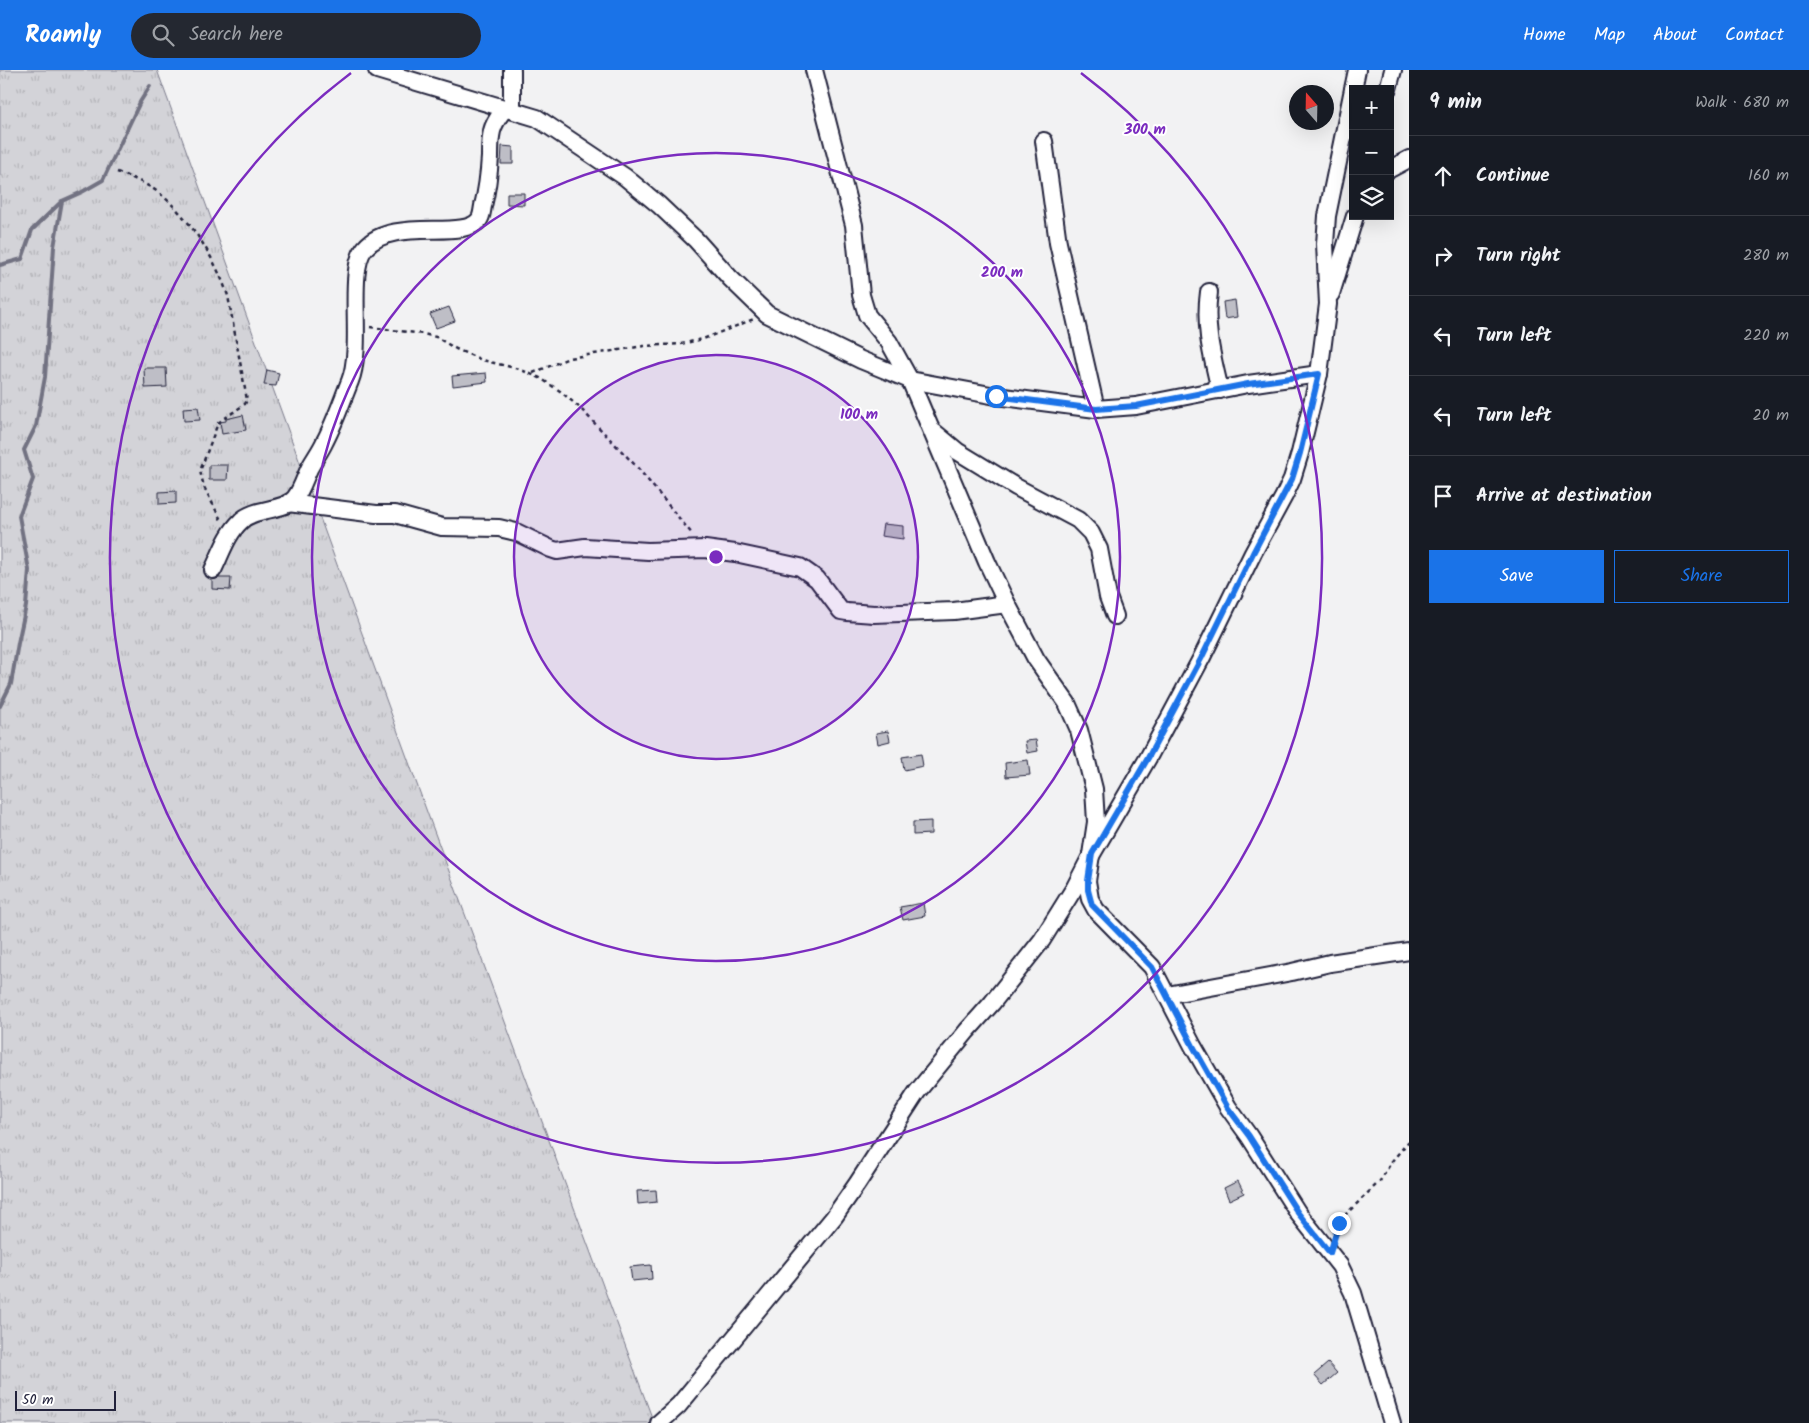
<!DOCTYPE html>
<html lang="en">
<head>
<meta charset="utf-8">
<style>
	:root { --surface:#171b24; --page:#242831; --text:#f1f3f6; --muted:#9ea1a6; --line:#363941; --accent:#1a73e8 }
	body { margin:0; font-family:Kalam,sans-serif; background:var(--page); color:var(--text) }
	.controls { position:absolute; right:15px; top:15px; display:grid; overflow:hidden; border-radius:0px; box-shadow:0 5px 20px #0002 }
	.controls button { width:45px; height:45px; display:grid; place-items:center; padding:0; border:0; border-bottom:1px solid var(--line); background:var(--surface); color:var(--text); font:25px sans-serif }
	.compass { position:absolute; left:1289px; top:15px; width:45px; height:45px; border-radius:50%; background:var(--surface); box-shadow:0 5px 20px #0002; rotate:340deg }
	.scale { position:absolute; left:15px; bottom:12px; width:101px; box-sizing:border-box; padding-left:5px; border:2px solid #22223b; border-top:0; font-size:14px; line-height:18px; white-space:nowrap; color:#22223b; -webkit-text-stroke:4px #fff; paint-order:stroke }
	.stop { position:absolute; width:15px; height:15px; margin:-11px; border:4px solid #1a73e8; border-radius:50%; background:#fff }
	.stop.end { background:#1a73e8; border-color:#fff; box-shadow:0 1px 5px #0008 }
	.list { margin:0; padding:0; list-style:none }
	h2 { display:flex; justify-content:space-between; align-items:center; height:65px; margin:0; padding:0 20px; font-size:21px }
	h2 small { font-size:16px; font-weight:400; color:var(--muted) }
	.list li { display:grid; grid-template-columns:32px 1fr auto; gap:15px; align-items:center; box-sizing:border-box; height:80px; padding:0 20px; border-top:1px solid var(--line) }
	.list b { display:block; font-size:19px; white-space:nowrap }
	.list em { font-size:16px; font-style:normal; color:var(--muted) }
	.actions { display:flex; gap:10px; padding:15px 20px }
	.actions a { flex:1; padding:11px 0; border:1px solid var(--accent); border-radius:0px; text-align:center; font-size:18px; color:var(--accent) }
	.actions .main { background:var(--accent); color:#fff }
	.icon { flex:none; width:28px; height:28px; fill:none; stroke:currentColor; stroke-width:2; stroke-linecap:round; stroke-linejoin:round }
	.map { position:relative; flex:none; width:1409px; height:1353px; overflow:hidden }
	header { display:flex; align-items:center; gap:30px; box-sizing:border-box; height:70px; padding:0 25px; background:var(--accent); color:#fff }
	header strong { font-size:24px }
	nav { display:flex; gap:28px; margin-inline-start:auto; font-size:18px }
	.search { width:350px; height:45px; background:var(--page); display:flex; align-items:center; gap:12px; box-sizing:border-box; padding:0 18px; border-radius:28px; color:var(--muted); font-size:19px }
	main { display:flex }
	aside { flex:1; background:var(--surface) }
	.map>svg:first-child { display:block }
	.grass { fill:url(#grass-tufts); stroke:#7a7a8a }
	.lines { fill:none; stroke-linecap:round; stroke-linejoin:round }
	.stream { stroke:#727282; stroke-width:4 }
	.building { fill:#bebec6; stroke:#22223b }
	.minor-casing { stroke:#22223b; stroke-width:20 }
	.path { stroke:#22223b; stroke-width:2.5; stroke-dasharray:4 4; stroke-linecap:butt }
	.minor { stroke:#fff; stroke-width:16 }
	.route { stroke:#1a73e8; stroke-width:6 }
	.ring { fill:none; stroke:#7b2cbf; stroke-width:2.5 }
	.centre { fill:#7b2cbf; stroke:#fff; stroke-width:2.5 }
	.ring-label { font-size:15px; text-anchor:middle; font-weight:bold; fill:#7b2cbf; stroke:#fff; stroke-width:4; stroke-linejoin:round; paint-order:stroke }
</style>
</head>
<body>
<header>
<strong>Roamly</strong>
<div class="search"><svg class="icon" aria-label="search" viewBox="0 0 24 24"><circle cx="10" cy="10" r="6"/><path d="M15 15l6 6"/></svg>Search here</div>
<nav><a>Home</a><a>Map</a><a>About</a><a>Contact</a></nav>
</header>
<main>
<div class="map">
<svg width="1409" height="1353" viewBox="0 0 1409 1353">
	<defs>
		<pattern id="grass-tufts" width="24" height="20" patternUnits="userSpaceOnUse" patternTransform="scale(1.25)"><rect width="24" height="20" fill="#d3d3d8"/><path d="M3 7l-1-3M5 7V3M7 7l1-3M15 17l-1-3M17 17v-4M19 17l1-3" fill="none" stroke="#b5b5ba"/></pattern>
	</defs>
	<rect width="100%" height="100%" fill="#f2f2f3"/>
	<filter id="ink" filterUnits="userSpaceOnUse"><feTurbulence type="fractalNoise" baseFrequency=".02" numOctaves="2"/><feDisplacementMap in="SourceGraphic" scale="10" xChannelSelector="R" yChannelSelector="G"/><feConvolveMatrix kernelMatrix="1 2 1 2 8 2 1 2 1" color-interpolation-filters="sRGB"/></filter>
	<g filter="url(#ink)">
		<polygon class="grass" points="0,0 157,0 427,742 654,1353 0,1353"/>
		<g class="lines">
			<g class="stream">
				<polyline points="0,195 22,189 32,160 62,131"/>
				<polyline points="0,636 11,614 18,573 26,536 29,500 19,446 33,409 24,380 36,356 45,307 54,177 62,131 82,122 103,110 140,32 150,16"/>
			</g>
		</g>
		<g class="building">
			<polygon points="502,76 513,77 513,94 501,94"/>
			<polygon points="507,123 524,123 524,135 507,134"/>
			<polygon points="1235,230 1237,247 1225,249 1223,232"/>
			<polygon points="449,237 455,251 436,258 430,244"/>
			<polygon points="144,298 166,298 167,317 145,318"/>
			<polygon points="267,300 279,303 276,316 264,315"/>
			<polygon points="486,303 487,312 453,316 452,306"/>
			<polygon points="198,337 200,350 184,351 183,338"/>
			<polygon points="243,345 246,360 222,364 220,352 226,351 226,349"/>
			<polygon points="209,395 228,395 227,410 209,410"/>
			<polygon points="176,421 176,433 159,434 159,422"/>
			<polygon points="883,454 903,456 903,469 881,466"/>
			<polygon points="219,508 231,508 230,520 212,519 212,510"/>
			<polygon points="888,661 890,671 878,674 876,663"/>
			<polygon points="1036,670 1038,681 1027,683 1025,671"/>
			<polygon points="921,684 923,696 904,700 902,687"/>
			<polygon points="1028,690 1030,705 1006,707 1005,693"/>
			<polygon points="931,751 931,764 913,765 913,752"/>
			<polygon points="923,833 925,846 903,850 900,837"/>
			<polygon points="1238,1111 1244,1123 1229,1130 1224,1118"/>
			<polygon points="656,1120 657,1132 638,1134 637,1121"/>
			<polygon points="651,1195 652,1209 632,1211 630,1197"/>
			<polygon points="1328,1293 1337,1303 1323,1315 1314,1305"/>
		</g>
		<g class="lines">
			<g class="minor-casing">
				<g id="minor">
					<polyline points="377,0 537,48 625,107 659,135 696,170 730,208 767,244 861,290 910,310 996,326 1096,339 1136,336 1248,314 1319,304"/>
					<polyline points="814,0 854,155 861,225 867,245 889,272 910,310 987,492 1007,534 1036,589 1067,633 1079,660 1094,719 1096,752 1087,811 1090,829 1096,840 1152,897 1193,976 1228,1037 1249,1066 1298,1143 1340,1196 1353,1223 1392,1353"/>
					<polyline points="1353,19 1357,0"/>
					<polyline points="1388,19 1393,0"/>
					<polyline points="512,40 512,0"/>
					<polyline points="1044,71 1058,173 1096,339"/>
					<polyline points="1390,99 1409,89"/>
					<path d="M1209 222C1204 257 1212 286 1220 320"/>
					<polyline points="1331,224 1355,146"/>
					<polyline points="934,362 957,381 1016,417 1078,450 1091,463 1099,479 1108,527 1115,546"/>
					<polyline points="288,433 376,444 395,444 442,457 499,458 516,462 551,479 557,481 585,477 648,481 705,479 735,483 800,497 817,509 841,541 847,542 874,544 954,541 1007,534"/>
					<path d="M213 500C221 484 227 464 241 451 255 437 284 442 295 428 302 419 305 407 310 397 315 388 321 380 325 371 335 352 342 331 350 311 364 277 346 200 365 178 392 146 463 171 479 150 482 146 482 141 483 136 487 120 489 104 490 87 490 79 490 69 492 61 494 52 500 45 505 38"/>
					<polyline points="1167,925 1292,902 1330,893 1409,881"/>
					<polyline points="659,1353 679,1335 834,1147 857,1114 917,1022 967,961 992,933 1042,870 1075,817 1092,784 1148,688 1202,587 1253,483 1284,426 1292,409 1300,383 1319,304 1328,234 1325,174 1327,146 1353,19"/>
				</g>
			</g>
			<g class="path">
				<path d="M117 102C130 107 143 112 155 120 187 143 216 189 228 226L247 330 245 334 218 353 200 401 204 417 222 452"/>
				<polyline points="370,257 423,264 436,267 456,279 482,290 519,299 540,308 560,321 580,338 637,397 693,465"/>
				<polyline points="533,303 569,288 644,276 681,274 703,269 754,249"/>
				<polyline points="1334,1167 1341,1149 1380,1111 1392,1091 1409,1071"/>
			</g>
			<use href="#minor" class="minor"/>
		</g>
	</g>
	<g class="lines" filter="url(#ink)">
		<polyline class="route" points="996,326 1096,339 1136,336 1248,314 1319,304 1300,383 1292,409 1253,483 1202,587 1148,688 1092,784 1088,811 1088,820 1092,835 1152,897 1193,976 1228,1038 1249,1066 1298,1143 1330,1183 1339,1153"/>
	</g>
	<circle cx="716" cy="487" r="202" fill="#7b2cbf" fill-opacity=".12"/>
	<g class="ring">
		<circle cx="716" cy="487" r="202"/>
		<circle cx="716" cy="487" r="404"/>
		<path d="M1081 3A606 606 0 1 1 351 3"/>
	</g>
	<circle cx="716" cy="487" r="8" class="centre"/>
	<g class="ring-label">
		<text x="1145" y="64">300 m</text>
		<text x="1002" y="207">200 m</text>
		<text x="859" y="349">100 m</text>
	</g>
</svg>
<div class="controls">
<button>+</button>
<button>−</button>
<button><svg class="icon" aria-label="layers" viewBox="0 0 24 24"><path d="M12 4l9 5-9 5-9-5zM3 14l9 5 9-5"/></svg></button>
</div>
<svg class="compass" viewBox="-18 -18 36 36"><path d="M0-13l5 13h-10z" fill="#e53935"/><path d="M0 13l5-13h-10z" fill="#9ea1a6"/></svg>
<div class="scale">50 m</div>
<div class="stop" style="left:996px;top:326px"></div>
<div class="stop end" style="left:1339px;top:1153px"></div>
</div>
<aside>
<h2>9 min<small>Walk · 680 m</small></h2>
<ul class="list">
<li><svg class="icon" aria-label="ahead" viewBox="0 0 24 24"><path d="M12 20V5M6 11l6-6 6 6"/></svg><div><b>Continue</b></div><em>160 m</em></li>
<li><svg class="icon" aria-label="right" viewBox="0 0 24 24"><path d="M7 20v-9h11M14 6l5 5-5 5"/></svg><div><b>Turn right</b></div><em>280 m</em></li>
<li><svg class="icon" aria-label="left" viewBox="0 0 24 24"><path d="M17 20v-9H6M10 6l-5 5 5 5"/></svg><div><b>Turn left</b></div><em>220 m</em></li>
<li><svg class="icon" aria-label="left" viewBox="0 0 24 24"><path d="M17 20v-9H6M10 6l-5 5 5 5"/></svg><div><b>Turn left</b></div><em>20 m</em></li>
<li><svg class="icon" aria-label="arrive" viewBox="0 0 24 24"><path d="M6 21V4h12l-3 4 3 4H6"/></svg><div><b>Arrive at destination</b></div></li>
</ul>
<div class="actions"><a class="main">Save</a><a>Share</a></div>
</aside>
</main>
</body>
</html>
